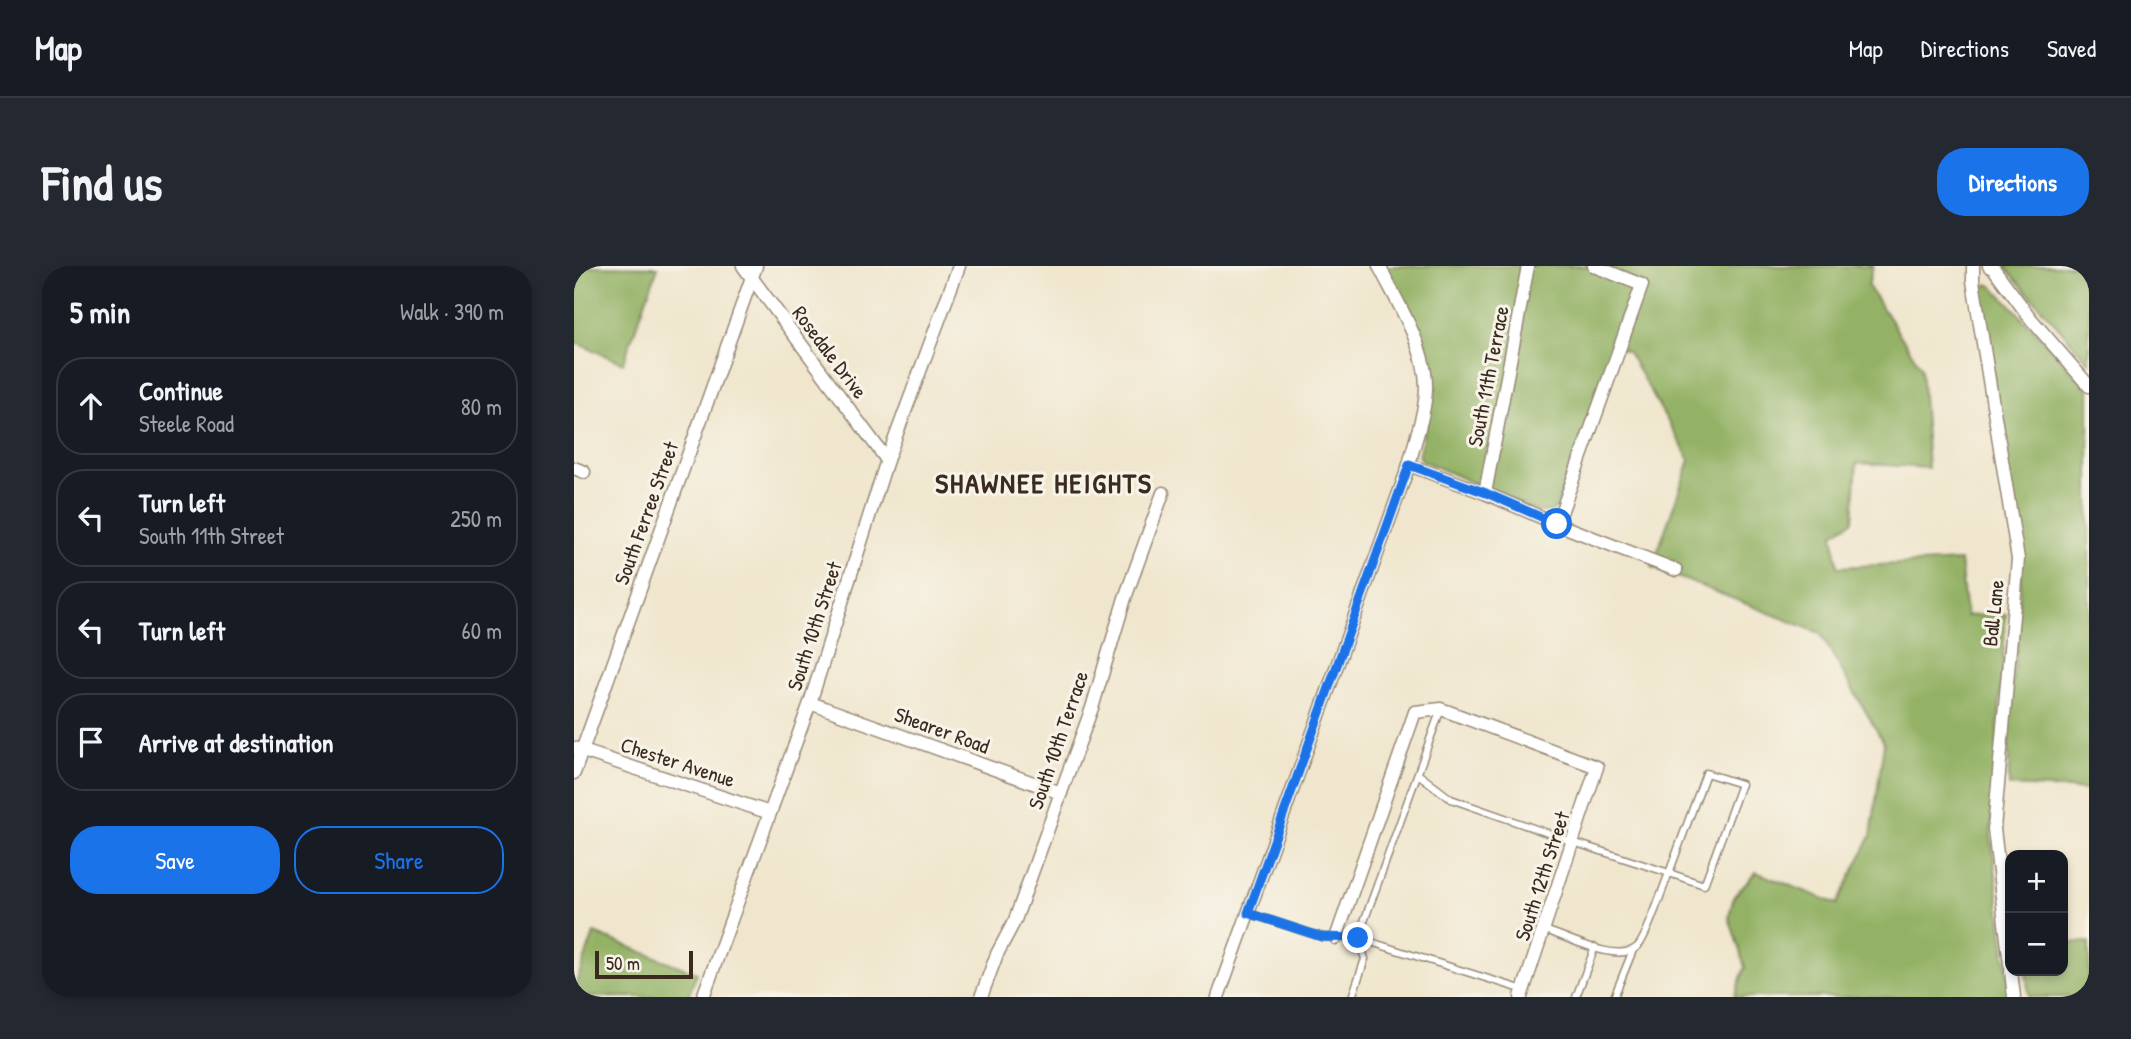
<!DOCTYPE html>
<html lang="en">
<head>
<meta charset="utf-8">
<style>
	:root { --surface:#171b24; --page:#242831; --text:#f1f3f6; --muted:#9ea1a6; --line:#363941; --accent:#1a73e8 }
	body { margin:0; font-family:"Patrick Hand",sans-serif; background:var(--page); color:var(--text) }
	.controls { position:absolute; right:21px; bottom:21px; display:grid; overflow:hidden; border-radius:14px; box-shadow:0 4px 10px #0003 }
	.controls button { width:63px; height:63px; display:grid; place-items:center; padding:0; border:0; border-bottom:2px solid var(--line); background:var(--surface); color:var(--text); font:35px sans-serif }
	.scale { position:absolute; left:21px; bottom:18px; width:98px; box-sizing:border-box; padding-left:7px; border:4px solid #3b2a1e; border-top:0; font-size:19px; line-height:24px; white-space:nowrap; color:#3b2a1e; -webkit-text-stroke:5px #f7f3e8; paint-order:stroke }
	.stop { position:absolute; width:21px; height:21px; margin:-16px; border:5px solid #1a73e8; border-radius:50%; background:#fff }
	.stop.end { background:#1a73e8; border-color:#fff; box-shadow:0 2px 7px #0008 }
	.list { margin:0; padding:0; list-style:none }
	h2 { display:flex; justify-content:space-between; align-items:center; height:91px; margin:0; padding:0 28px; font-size:30px }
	h2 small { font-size:23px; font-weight:400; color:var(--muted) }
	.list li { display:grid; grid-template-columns:46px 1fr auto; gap:21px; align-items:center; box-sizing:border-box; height:98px; margin:0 14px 14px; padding:0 14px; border:2px solid var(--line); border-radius:28px }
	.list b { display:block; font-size:26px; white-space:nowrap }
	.list p { margin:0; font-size:23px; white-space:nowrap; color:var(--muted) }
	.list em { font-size:23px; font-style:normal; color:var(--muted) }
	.actions { display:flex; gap:14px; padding:21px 28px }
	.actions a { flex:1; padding:16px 0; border:2px solid var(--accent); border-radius:28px; text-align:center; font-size:24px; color:var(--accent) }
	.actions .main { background:var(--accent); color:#fff }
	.icon { flex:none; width:38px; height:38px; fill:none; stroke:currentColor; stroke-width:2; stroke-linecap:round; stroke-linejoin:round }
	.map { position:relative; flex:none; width:1515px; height:731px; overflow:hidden; border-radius:28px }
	header { display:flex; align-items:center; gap:42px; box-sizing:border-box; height:98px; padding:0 35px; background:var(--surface); border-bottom:2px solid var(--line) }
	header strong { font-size:33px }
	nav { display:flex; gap:38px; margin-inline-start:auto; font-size:24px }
	.intro { display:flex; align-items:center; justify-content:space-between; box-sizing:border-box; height:168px; padding:0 42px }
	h1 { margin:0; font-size:49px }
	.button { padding:18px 32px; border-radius:28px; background:var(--accent); color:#fff; font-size:24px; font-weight:700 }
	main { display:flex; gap:42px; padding:0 42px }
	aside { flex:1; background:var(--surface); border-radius:28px; box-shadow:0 4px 10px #0003 }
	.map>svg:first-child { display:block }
	.forest { fill:#94b266; stroke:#686e42; stroke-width:2 }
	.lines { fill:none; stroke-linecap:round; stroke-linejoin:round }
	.service-casing { stroke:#968876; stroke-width:9 }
	.minor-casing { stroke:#968876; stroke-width:15 }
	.service { stroke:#fff; stroke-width:6 }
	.minor { stroke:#fff; stroke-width:12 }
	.route { stroke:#1a73e8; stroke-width:9 }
	.labels { text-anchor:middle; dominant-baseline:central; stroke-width:6; stroke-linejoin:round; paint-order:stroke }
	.street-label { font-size:21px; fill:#3b2a1e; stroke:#f7f3e8 }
	.district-label { font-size:28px; font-weight:bold; letter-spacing:2px; fill:#3b2a1e; stroke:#f7f3e8 }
</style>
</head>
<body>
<header>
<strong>Map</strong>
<nav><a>Map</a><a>Directions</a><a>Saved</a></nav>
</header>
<div class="intro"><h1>Find us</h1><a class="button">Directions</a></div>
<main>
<aside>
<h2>5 min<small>Walk · 390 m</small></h2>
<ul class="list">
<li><svg class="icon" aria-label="ahead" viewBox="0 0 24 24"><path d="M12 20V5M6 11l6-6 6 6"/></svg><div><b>Continue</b><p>Steele Road</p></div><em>80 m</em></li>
<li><svg class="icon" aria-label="left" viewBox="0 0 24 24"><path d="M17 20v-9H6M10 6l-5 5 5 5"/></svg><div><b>Turn left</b><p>South 11th Street</p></div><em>250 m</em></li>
<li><svg class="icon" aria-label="left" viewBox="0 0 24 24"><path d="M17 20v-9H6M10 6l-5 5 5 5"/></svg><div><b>Turn left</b></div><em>60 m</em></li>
<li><svg class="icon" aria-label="arrive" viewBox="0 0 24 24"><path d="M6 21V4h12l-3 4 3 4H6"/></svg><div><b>Arrive at destination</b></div></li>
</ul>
<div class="actions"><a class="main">Save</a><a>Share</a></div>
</aside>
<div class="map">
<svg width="1515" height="731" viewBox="0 0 1515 731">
	<rect width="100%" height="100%" fill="#f7f3e8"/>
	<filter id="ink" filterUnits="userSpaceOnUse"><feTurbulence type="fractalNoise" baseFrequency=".0143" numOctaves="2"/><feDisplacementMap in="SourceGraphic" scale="14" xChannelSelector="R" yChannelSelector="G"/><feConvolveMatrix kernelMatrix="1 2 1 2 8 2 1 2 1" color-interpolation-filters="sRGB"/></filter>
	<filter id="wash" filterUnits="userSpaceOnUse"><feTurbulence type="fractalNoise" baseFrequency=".00686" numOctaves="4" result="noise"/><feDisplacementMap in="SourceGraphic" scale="28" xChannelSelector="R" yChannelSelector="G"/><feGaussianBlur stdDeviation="1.57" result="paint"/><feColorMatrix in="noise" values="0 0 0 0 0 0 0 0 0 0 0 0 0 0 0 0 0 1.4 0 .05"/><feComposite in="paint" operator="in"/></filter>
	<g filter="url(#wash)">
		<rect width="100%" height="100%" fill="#f0e6cd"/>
		<g class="forest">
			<polygon points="0,0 84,1 49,97 0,76"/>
			<path d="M811 0H1299L1294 20 1347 101 1354 202 1283 197 1279 255 1259 268 1264 301 1386 295 1392 350 1432 348 1417 568 1436 731H1160L1171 701 1155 651 1160 630 1182 606 1263 638 1297 570 1310 477 1246 367 1078 301 1116 194 1054 86 1042 81 982 241 978 245 965 246 849 195 845 190C847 169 857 148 858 126 860 81 831 39 811 0Z"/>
			<polygon points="1429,0 1515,0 1515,96 1433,3"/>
			<polygon points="1414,18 1420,21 1515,124 1515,524 1435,520 1434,453 1442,385 1447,309 1406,28 1408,21"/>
			<polygon points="20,667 123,707 114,731 0,731 0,723"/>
			<polygon points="1515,676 1515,731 1455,731 1452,705 1489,705 1489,677"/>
		</g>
	</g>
	<g filter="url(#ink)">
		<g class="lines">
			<g class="service-casing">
				<g id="service">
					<polygon points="1132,507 1167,518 1130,619 1095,607"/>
					<path d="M844 508 877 533 999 576 1095 607C1089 621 1072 674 1063 681 1044 698 993 671 971 664"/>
					<polyline points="674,647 748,671 784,672 950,724"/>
					<polyline points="778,731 791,693 784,672 867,443"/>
					<polyline points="1002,731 1021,681"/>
					<polyline points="1040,731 1059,684"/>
				</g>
			</g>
			<g class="minor-casing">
				<g id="minor">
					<polyline points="169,0 313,194"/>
					<polyline points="1399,0 1399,15 1444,293 1420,563 1436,699"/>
					<polyline points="1415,0 1420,3 1457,53 1515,120"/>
					<polyline points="835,199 911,227 983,258 1102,304"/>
					<polyline points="0,202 10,206"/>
					<polyline points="911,227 954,0"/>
					<polyline points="983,258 1068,19 1020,0"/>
					<polyline points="236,437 487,527"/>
					<polyline points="0,482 196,547"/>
					<polyline points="0,507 182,0"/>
					<polyline points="762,672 841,446 867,443 1023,501 947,731"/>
					<polyline points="1437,705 1440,731"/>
					<polyline points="129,731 236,437 313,194 385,0"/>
					<polyline points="407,731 423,688 441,654 493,510 518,442 551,332 589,227"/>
					<path d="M644 731 835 199C841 173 852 146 852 120 852 81 822 34 805 0"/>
				</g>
			</g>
			<use href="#service" class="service"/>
			<use href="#minor" class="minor"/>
		</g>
	</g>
	<g class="lines" filter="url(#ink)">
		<polyline class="route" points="784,672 748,671 674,647 835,199 912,227 983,258"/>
	</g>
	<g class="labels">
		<g class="street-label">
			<text transform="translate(256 86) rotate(53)">Rosedale Drive</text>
			<text transform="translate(914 110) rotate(-79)">South 11th Terrace</text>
			<text transform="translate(72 247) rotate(-70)">South Ferree Street</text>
			<text transform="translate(1419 347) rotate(-84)">Ball Lane</text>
			<text transform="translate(240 360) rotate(-72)">South 10th Street</text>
			<text transform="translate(368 464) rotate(20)">Shearer Road</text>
			<text transform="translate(484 474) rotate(-71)">South 10th Terrace</text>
			<text transform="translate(104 496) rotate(18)">Chester Avenue</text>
			<text transform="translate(968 610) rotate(-72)">South 12th Street</text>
		</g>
		<g class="district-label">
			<text x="470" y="217">SHAWNEE HEIGHTS</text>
		</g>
	</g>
</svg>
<div class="controls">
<button>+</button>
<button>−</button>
</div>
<div class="scale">50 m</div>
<div class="stop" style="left:983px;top:258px"></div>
<div class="stop end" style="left:784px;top:672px"></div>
</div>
</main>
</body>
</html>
